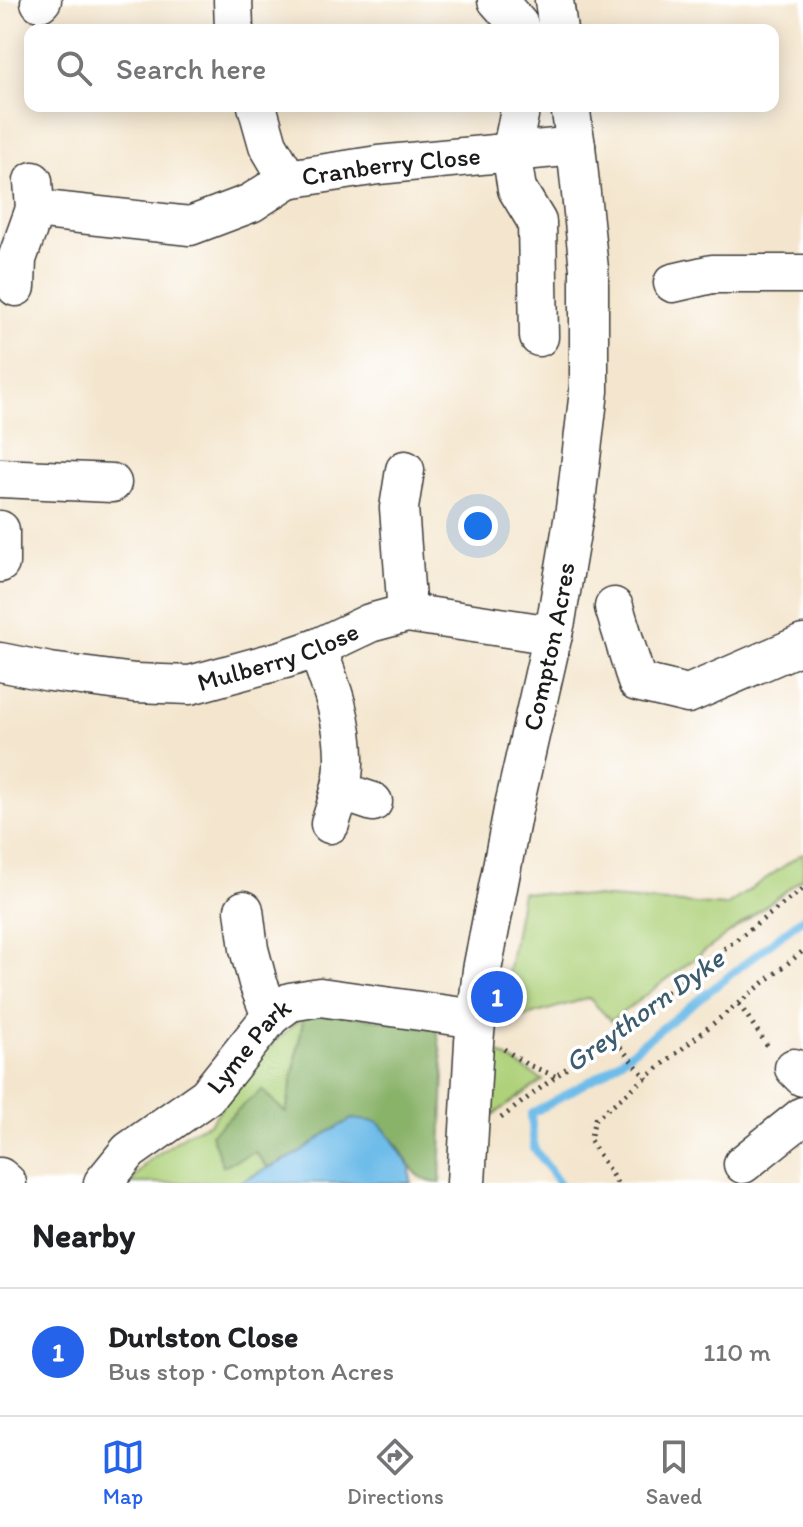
<!DOCTYPE html>
<html lang="en">
<head>
<meta charset="utf-8">
<style>
	:root { --surface:#fff; --page:#f2f2f2; --text:#202124; --muted:#757577; --line:#e0e0e0; --accent:#2563eb }
	body { margin:0; font-family:Itim,sans-serif; background:var(--page); color:var(--text) }
	.you { position:absolute; left:478px; top:526px; width:28px; height:28px; margin:-20px; border:6px solid #fff; border-radius:50%; background:#1a73e8; box-shadow:0 0 0 12px #1a73e833 }
	.badge { display:grid; place-items:center; width:52px; height:52px; border-radius:50%; background:var(--accent); color:#fff; font-size:26px; font-weight:700 }
	.pin { position:absolute; translate:-50% -50%; border:4px solid #fff; box-shadow:0 2px 8px #0006 }
	.list { margin:0; padding:0; list-style:none }
	h2 { display:flex; justify-content:space-between; align-items:center; height:104px; margin:0; padding:0 32px; font-size:34px }
	h2 small { font-size:26px; font-weight:400; color:var(--muted) }
	.list li { display:grid; grid-template-columns:52px 1fr auto; gap:24px; align-items:center; box-sizing:border-box; height:128px; padding:0 32px; border-top:2px solid var(--line) }
	.list b { display:block; font-size:30px; white-space:nowrap }
	.list p { margin:0; font-size:26px; white-space:nowrap; color:var(--muted) }
	.list em { font-size:26px; font-style:normal; color:var(--muted) }
	.icon { flex:none; width:44px; height:44px; fill:none; stroke:currentColor; stroke-width:2; stroke-linecap:round; stroke-linejoin:round }
	.map { position:relative; flex:none; width:803px; height:1183px; overflow:hidden }
	.search { position:absolute; background:var(--surface); box-shadow:0 4px 20px #0003; left:24px; right:24px; top:24px; height:88px; display:flex; align-items:center; gap:20px; box-sizing:border-box; padding:0 28px; border-radius:16px; color:var(--muted); font-size:30px }
	.sheet { height:232px; background:var(--surface) }
	nav { display:flex; justify-content:space-around; align-items:center; box-sizing:border-box; height:112px; border-top:2px solid var(--line); background:var(--surface); font-size:22px; color:var(--muted) }
	nav a { display:grid; justify-items:center; gap:4px }
	nav .on { color:var(--accent) }
	.map>svg:first-child { display:block }
	.green { fill:#aed17a; stroke:#65764b; stroke-width:2 }
	.forest { fill:#8ab36a; stroke:#536843; stroke-width:2 }
	.water { fill:#6ebce9; stroke:#456c82; stroke-width:2 }
	.lines { fill:none; stroke-linecap:round; stroke-linejoin:round }
	.stream { stroke:#6ebce9; stroke-width:8 }
	.minor-casing { stroke:#3c3a37; stroke-width:41 }
	.path { stroke:#3c3a37; stroke-width:5; stroke-dasharray:2 6; stroke-linecap:butt }
	.minor { stroke:#fff; stroke-width:38 }
	.labels { text-anchor:middle; dominant-baseline:central; stroke-width:7; stroke-linejoin:round; paint-order:stroke }
	.street-label { font-size:26px; fill:#1c1c1c; stroke:#fff }
	.water-label { font-size:28px; font-style:italic; fill:#3d5c6e; stroke:#fff }
</style>
</head>
<body>
<div class="map">
<svg width="803" height="1183" viewBox="0 0 803 1183">
	<rect width="100%" height="100%" fill="#fff"/>
	<filter id="ink" filterUnits="userSpaceOnUse"><feTurbulence type="fractalNoise" baseFrequency=".0125" numOctaves="2"/><feDisplacementMap in="SourceGraphic" scale="16" xChannelSelector="R" yChannelSelector="G"/><feConvolveMatrix kernelMatrix="1 2 1 2 8 2 1 2 1" color-interpolation-filters="sRGB"/></filter>
	<filter id="wash" filterUnits="userSpaceOnUse"><feTurbulence type="fractalNoise" baseFrequency=".006" numOctaves="4" result="noise"/><feDisplacementMap in="SourceGraphic" scale="32" xChannelSelector="R" yChannelSelector="G"/><feGaussianBlur stdDeviation="1.8" result="paint"/><feColorMatrix in="noise" values="0 0 0 0 0 0 0 0 0 0 0 0 0 0 0 0 0 1.4 0 .05"/><feComposite in="paint" operator="in"/></filter>
	<g filter="url(#wash)">
		<rect width="100%" height="100%" fill="#f4e6ce"/>
		<g class="green">
			<polygon points="803,853 803,878 611,1021 589,998 513,1020 505,992 522,892 726,906"/>
			<polygon points="304,1015 286,1114 255,1151 268,1168 238,1183 130,1183 147,1162 188,1133 210,1123 265,1051"/>
			<polygon points="499,1053 543,1080 493,1115 491,1105"/>
		</g>
		<path class="forest" d="M304 1015H349L437 1029 444 1074 440 1183C412 1183 407 1156 392 1138 384 1129 364 1124 352 1119L327 1133 300 1153 268 1168 255 1152 223 1166 211 1134 244 1104 262 1090 286 1113Z"/>
		<polygon class="water" points="352,1119 378,1122 390,1136 410,1167 411,1183 238,1183 300,1153 327,1133"/>
		<g class="lines">
			<polyline class="stream" points="559,1183 534,1148 531,1114 607,1071 803,918"/>
		</g>
	</g>
	<g filter="url(#ink)">
		<g class="lines">
			<g class="minor-casing">
				<g id="minor">
					<polyline points="233,0 234,30"/>
					<polyline points="497,0 519,25 520,30"/>
					<polyline points="554,0 558,30"/>
					<polyline points="40,2 42,0"/>
					<path id="s1" d="M257 106 268 145 288 179 378 165 576 146"/>
					<polyline points="521,106 511,153 517,189 537,222 539,337"/>
					<polyline points="33,181 35,209 190,226 251,203 288,179"/>
					<polyline points="673,283 712,274 803,274"/>
					<polyline points="16,287 17,259 35,209"/>
					<polyline points="405,470 399,508 407,613"/>
					<polyline points="0,478 112,483"/>
					<polyline points="0,530 0,563"/>
					<polyline points="614,607 637,682 688,694 803,644"/>
					<path d="M317 648C331 685 345 722 344 763 344 783 336 804 330 824"/>
					<path id="s2" d="M0 662 50 672 135 683 190 685 285 659 317 648 370 623 407 613 553 635"/>
					<polyline points="340,791 373,802"/>
					<polyline points="244,910 249,949 258,983 271,1016"/>
					<polyline points="794,1068 803,1077"/>
					<polyline points="743,1164 803,1116"/>
					<polyline points="0,1177 7,1183"/>
					<path id="s3" d="M103 1183 129 1151 207 1096 271 1016 290 1002 320 997 477 1019"/>
					<path id="s4" d="M466 1183 474 1042 482 970 513 810 556 621 575 509 589 391V269L576 146 570 106"/>
				</g>
			</g>
			<g class="path">
				<polyline points="739,1004 769,1048"/>
				<polyline points="610,1035 647,1079"/>
				<polyline points="504,1049 526,1064 555,1076"/>
				<polyline points="501,1118 803,889"/>
				<polyline points="617,1183 590,1140 595,1119 803,951"/>
			</g>
			<use href="#minor" class="minor"/>
		</g>
	</g>
	<g class="labels">
		<g class="street-label">
			<text stroke="none"><textPath href="#s1" startOffset="184">Cranberry Close</textPath></text>
			<text stroke="none"><textPath href="#s4" startOffset="544">Compton Acres</textPath></text>
			<text stroke="none"><textPath href="#s2" startOffset="284">Mulberry Close</textPath></text>
			<text stroke="none"><textPath href="#s3" startOffset="202">Lyme Park</textPath></text>
		</g>
		<g class="water-label">
			<text transform="translate(644 1010) rotate(-36)">Greythorn Dyke</text>
		</g>
	</g>
</svg>
<div class="you"></div>
<div class="pin badge" style="left:497px;top:997px">1</div>
<div class="search"><svg class="icon" aria-label="search" viewBox="0 0 24 24"><circle cx="10" cy="10" r="6"/><path d="M15 15l6 6"/></svg>Search here</div>
</div>
<section class="sheet">
<h2>Nearby<small></small></h2>
<ul class="list">
<li><span class="badge">1</span><div><b>Durlston Close</b><p>Bus stop · Compton Acres</p></div><em>110 m</em></li>
</ul>
</section>
<nav>
<a class="on"><svg class="icon" aria-label="map" viewBox="0 0 24 24"><path d="M3 6l6-2 6 2 6-2v14l-6 2-6-2-6 2zM9 4v14M15 6v14"/></svg>Map</a>
<a><svg class="icon" aria-label="directions" viewBox="0 0 24 24"><path d="M12 3l9 9-9 9-9-9zM9 14v-3h6M13 9l2 2-2 2"/></svg>Directions</a>
<a><svg class="icon" aria-label="saved" viewBox="0 0 24 24"><path d="M7 4h10v16l-5-4-5 4z"/></svg>Saved</a>
</nav>
</body>
</html>
